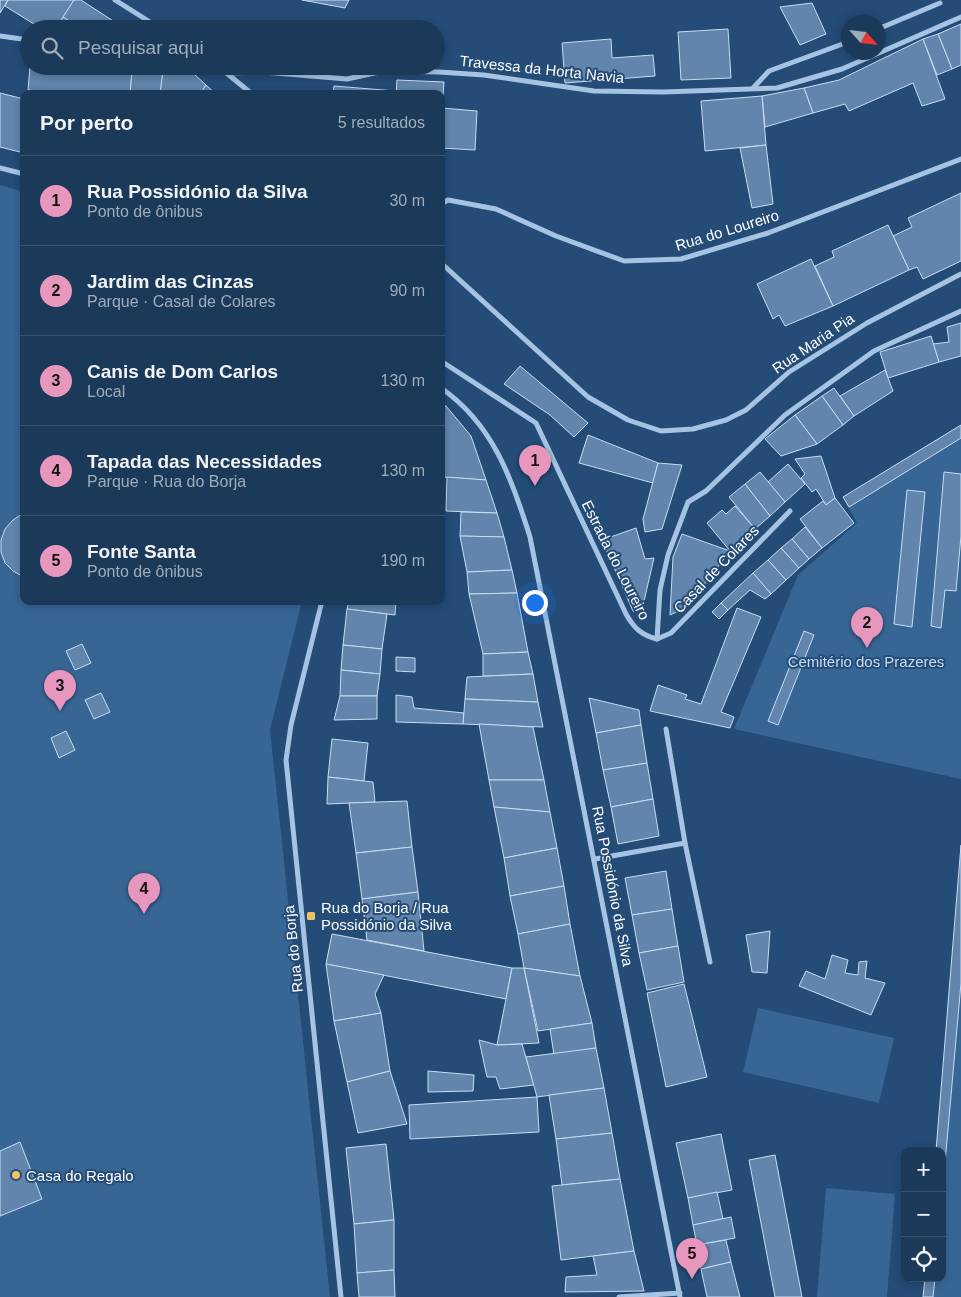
<!DOCTYPE html>
<html lang="pt">
<head>
<meta charset="utf-8">
<style>
	:root { --surface:#1b3959; --page:#24405f; --text:#f1f3f6; --muted:#a0acba; --line:#39536f; --accent:#e797bd }
	body { margin:0; font-family:Arial,sans-serif; background:var(--page); color:var(--text) }
	.controls { position:absolute; right:15px; bottom:15px; display:grid; overflow:hidden; border-radius:10px; box-shadow:0 2px 8px #0003 }
	.controls button { width:45px; height:45px; display:grid; place-items:center; padding:0; border:0; border-bottom:1px solid var(--line); background:var(--surface); color:var(--text); font:25px sans-serif }
	.compass { position:absolute; left:841px; top:15px; width:45px; height:45px; border-radius:50%; background:var(--surface); box-shadow:0 2px 8px #0003; rotate:117deg }
	.you { position:absolute; left:534px; top:602px; width:18px; height:18px; margin:-12px; border:4px solid #fff; border-radius:50%; background:#1a73e8; box-shadow:0 0 0 8px #1a73e833 }
	.badge { display:grid; place-items:center; width:32px; height:32px; border-radius:50%; background:var(--accent); color:#111; font-size:16px; font-weight:700 }
	.pin { position:absolute; translate:-50% -41px; filter:drop-shadow(0 1px 2px #0008) }
	.pin::after { content:''; position:absolute; top:26px; width:18px; height:15px; background:inherit; clip-path:polygon(0 0,100% 0,50% 100%) }
	.list { margin:0; padding:0; list-style:none }
	h2 { display:flex; justify-content:space-between; align-items:center; height:65px; margin:0; padding:0 20px; font-size:21px }
	h2 small { font-size:16px; font-weight:400; color:var(--muted) }
	.list li { display:grid; grid-template-columns:32px 1fr auto; gap:15px; align-items:center; box-sizing:border-box; height:90px; padding:0 20px; border-top:1px solid var(--line) }
	.list b { display:block; font-size:19px; white-space:nowrap }
	.list p { margin:0; font-size:16px; white-space:nowrap; color:var(--muted) }
	.list em { font-size:16px; font-style:normal; color:var(--muted) }
	.icon { flex:none; width:28px; height:28px; fill:none; stroke:currentColor; stroke-width:2; stroke-linecap:round; stroke-linejoin:round }
	.map { position:relative; flex:none; width:961px; height:1297px; overflow:hidden }
	.search { position:absolute; background:var(--surface); box-shadow:0 2px 8px #0003; left:20px; top:20px; width:425px; height:55px; display:flex; align-items:center; gap:12px; box-sizing:border-box; padding:0 18px; border-radius:28px; color:var(--muted); font-size:19px }
	.panel { position:absolute; background:var(--surface); box-shadow:0 2px 8px #0003; left:20px; top:90px; width:425px; height:515px; border-radius:10px }
	.map>svg:first-child { display:block }
	.green { fill:#376695 }
	.building { fill:#6185ac; stroke:#c7ddf3 }
	.lines { fill:none; stroke-linecap:round; stroke-linejoin:round }
	.street { stroke:#a5c4e3; stroke-width:5 }
	.poi-dot { fill:#eec169; stroke:#244c77; stroke-width:2 }
	.labels { text-anchor:middle; dominant-baseline:central; stroke-width:4; stroke-linejoin:round; paint-order:stroke }
	.street-label { font-size:15px; fill:#fff; stroke:#244c77 }
	.park-label { font-size:15px; fill:#c7ddf3; stroke:#244c77 }
	.poi-label { font-size:15px; fill:#fff; stroke:#244c77; text-anchor:start }
</style>
</head>
<body>
<div class="map">
<svg width="961" height="1297" viewBox="0 0 961 1297">
	<rect width="100%" height="100%" fill="#244c77"/>
	<g class="green">
		<polygon points="0,185 24,192 24,601 302,601 270,730 330,1297 0,1297"/>
		<polygon points="961,425 961,779 734,729 798,575 857,523 843,497"/>
		<polygon points="961,845 961,1297 923,1297 925,1278 942,1278 942,1151 936,1151"/>
		<polygon points="758,1008 894,1038 879,1103 743,1072"/>
		<polygon points="826,1188 895,1194 887,1297 817,1297"/>
	</g>
	<g class="building">
		<polygon points="0,0 8,0 0,13"/>
		<polygon points="8,0 74,0 56,29 42,29 5,6"/>
		<polygon points="74,0 81,0 124,28 82,29 63,17"/>
		<polygon points="302,0 349,0 345,8"/>
		<polygon points="812,3 826,34 800,45 780,7"/>
		<polygon points="63,17 82,29 56,29"/>
		<polygon points="961,24 961,65 952,69 938,34"/>
		<polygon points="728,29 731,78 681,80 678,32"/>
		<polygon points="938,34 952,69 937,75 923,39"/>
		<polygon points="611,39 612,58 653,55 655,76 565,83 562,43"/>
		<polygon points="923,39 945,99 922,106 913,83 849,111 845,104 813,113 804,88 839,80"/>
		<polygon points="30,66 72,66 132,72 130,94 60,94 28,90"/>
		<polygon points="163,69 193,73 206,85 200,94 160,94"/>
		<polygon points="163,69 160,94 130,94 132,72"/>
		<polygon points="397,80 444,82 442,108 477,111 475,150 441,148 441,94 396,94"/>
		<polygon points="206,85 216,94 200,94"/>
		<polygon points="334,86 396,91 396,94 333,94"/>
		<polygon points="804,88 813,113 765,127 762,96"/>
		<polygon points="0,93 24,99 24,153 0,147"/>
		<polygon points="762,96 766,145 705,151 701,101"/>
		<polygon points="766,145 773,204 752,208 740,148"/>
		<polygon points="961,193 961,261 923,279 917,267 909,270 893,236 912,227 908,218"/>
		<polygon points="888,225 909,270 833,306 815,266 834,257 832,251"/>
		<polygon points="811,259 833,306 785,326 779,315 773,319 757,284"/>
		<polygon points="961,323 961,356 939,362 933,344 949,342 947,327"/>
		<polygon points="931,336 939,362 888,378 880,352"/>
		<polygon points="520,366 588,423 574,437 550,415 504,384"/>
		<polygon points="885,370 893,391 854,416 840,396"/>
		<polygon points="834,388 854,416 843,425 822,396"/>
		<polygon points="822,396 843,425 817,444 795,415"/>
		<polygon points="441,405 446,406 471,436 486,480 441,477"/>
		<polygon points="795,415 817,444 781,456 765,439"/>
		<polygon points="961,425 961,438 849,507 843,497"/>
		<polygon points="588,435 658,463 653,483 579,463"/>
		<polygon points="821,456 835,498 826,505 816,489 812,492 801,478 805,474 795,459"/>
		<polygon points="658,463 682,465 662,529 645,532 643,519"/>
		<polygon points="788,464 805,484 785,502 768,482"/>
		<polygon points="760,472 785,502 770,516 745,484"/>
		<polygon points="944,472 961,474 961,536 956,591 945,590 941,628 931,626"/>
		<polygon points="447,477 486,480 497,513 446,511"/>
		<polygon points="745,484 770,516 755,529 729,497"/>
		<polygon points="907,490 925,492 912,627 894,624"/>
		<polygon points="835,498 854,523 822,548 800,519 823,501 826,505"/>
		<polygon points="735,506 755,529 730,551 707,523 722,510 726,514"/>
		<polygon points="461,512 497,513 504,537 460,536"/>
		<polygon points="22,514 24,514 24,577 13,571 5,563 1,552 1,540 5,529 13,520"/>
		<polygon points="805,527 822,548 809,559 792,539"/>
		<polygon points="636,528 645,559 654,558 641,614 633,611 602,540"/>
		<polygon points="682,534 730,551 687,607 670,615 673,557"/>
		<polygon points="460,536 504,537 512,570 467,572"/>
		<polygon points="792,539 809,559 799,568 781,548"/>
		<polygon points="781,548 799,568 786,580 768,560"/>
		<polygon points="768,560 786,580 771,594 753,573"/>
		<polygon points="512,570 517,593 469,594 467,572"/>
		<polygon points="753,573 771,594 765,599 750,590 728,610 721,603"/>
		<polygon points="517,593 528,652 483,654 469,594"/>
		<polygon points="349,601 396,601 395,615 347,609"/>
		<polygon points="721,603 728,610 719,619 712,612"/>
		<polygon points="737,608 761,617 721,712 734,717 730,728 650,711 658,685 687,695 685,699 701,704"/>
		<polygon points="347,609 387,614 382,649 343,645"/>
		<polygon points="804,631 814,635 778,725 768,721"/>
		<polygon points="82,644 91,663 75,670 66,651"/>
		<polygon points="343,645 382,649 380,674 341,670"/>
		<polygon points="528,652 533,674 483,676 483,654"/>
		<polygon points="396,657 415,658 415,672 396,671"/>
		<polygon points="341,670 380,674 377,696 340,696"/>
		<polygon points="533,674 538,702 465,699 467,677"/>
		<polygon points="101,693 110,712 94,719 85,700"/>
		<polygon points="396,695 412,697 414,708 464,713 463,724 396,722"/>
		<polygon points="340,696 377,696 377,719 334,720"/>
		<polygon points="589,698 639,710 641,725 596,733"/>
		<polygon points="465,699 538,702 543,727 463,724"/>
		<polygon points="479,724 533,727 544,780 489,780"/>
		<polygon points="641,725 647,763 603,770 596,733"/>
		<polygon points="66,731 75,750 59,758 51,738"/>
		<polygon points="332,739 368,743 364,781 328,777"/>
		<polygon points="647,763 653,799 611,807 603,770"/>
		<polygon points="328,777 373,782 375,802 327,804"/>
		<polygon points="489,780 544,780 550,812 494,807"/>
		<polygon points="653,799 659,836 618,844 611,807"/>
		<polygon points="407,801 412,847 356,853 349,803"/>
		<polygon points="494,807 550,812 557,848 504,858"/>
		<polygon points="961,845 961,983 942,1197 942,1151 936,1151"/>
		<polygon points="412,847 418,892 362,899 356,853"/>
		<polygon points="557,848 564,886 510,896 504,858"/>
		<polygon points="666,871 672,909 632,915 625,878"/>
		<polygon points="564,886 570,924 518,934 510,896"/>
		<polygon points="418,892 424,951 367,940 362,899"/>
		<polygon points="672,909 678,946 639,953 632,915"/>
		<polygon points="570,924 580,976 524,968 518,934"/>
		<polygon points="770,931 767,973 752,972 746,935"/>
		<polygon points="332,934 512,968 506,999 326,964"/>
		<polygon points="678,946 684,982 647,990 639,953"/>
		<polygon points="832,955 848,960 845,973 858,975 859,962 867,961 865,978 885,983 871,1015 799,986 806,971 825,979"/>
		<polygon points="326,964 384,975 375,994 381,1013 334,1021"/>
		<polygon points="512,968 524,968 539,1043 497,1045"/>
		<polygon points="524,968 580,976 592,1023 538,1031"/>
		<polygon points="684,984 707,1077 666,1087 647,993"/>
		<polygon points="381,1013 390,1071 347,1082 334,1021"/>
		<polygon points="592,1023 596,1048 554,1055 550,1029"/>
		<polygon points="479,1040 497,1045 522,1044 534,1085 500,1089 496,1077 487,1077"/>
		<polygon points="596,1048 604,1088 537,1097 526,1057"/>
		<polygon points="390,1071 407,1124 358,1133 347,1082"/>
		<polygon points="428,1071 474,1075 473,1091 428,1092"/>
		<polygon points="604,1088 612,1133 556,1139 549,1095"/>
		<polygon points="537,1097 539,1132 410,1139 409,1105"/>
		<polygon points="612,1133 620,1179 562,1185 556,1139"/>
		<polygon points="721,1134 732,1190 688,1198 676,1143"/>
		<polygon points="20,1142 42,1199 0,1216 0,1151"/>
		<polygon points="386,1144 394,1220 354,1224 346,1148"/>
		<polygon points="775,1155 802,1297 775,1297 749,1160"/>
		<polygon points="620,1179 634,1251 561,1260 552,1186"/>
		<polygon points="717,1192 723,1219 693,1225 688,1198"/>
		<polygon points="731,1217 735,1238 697,1245 693,1225"/>
		<polygon points="394,1220 394,1270 357,1273 354,1224"/>
		<polygon points="726,1240 731,1262 701,1269 697,1245"/>
		<polygon points="634,1251 644,1291 565,1292 566,1277 597,1275 593,1256"/>
		<polygon points="731,1262 740,1297 707,1297 701,1269"/>
		<polygon points="394,1270 395,1297 359,1297 357,1273"/>
		<polygon points="925,1278 935,1278 933,1297 923,1297"/>
	</g>
	<g class="lines">
		<g class="street">
			<polyline points="115,0 161,29"/>
			<polyline points="878,29 940,3"/>
			<polyline points="0,36 29,40"/>
			<polyline points="218,66 252,94"/>
			<polyline points="228,73 263,72 347,79 384,71 439,72 484,75 594,91 663,92 777,88 842,69 961,17"/>
			<polyline points="754,87 769,71 848,42"/>
			<polyline points="0,168 24,174"/>
			<polyline points="441,204 448,200 496,209 556,236 624,261 681,259 768,233 961,159"/>
			<polyline points="441,263 588,397 628,420 661,431 693,429 726,420 746,410 789,372 867,323 961,274"/>
			<path d="M441 361 536 423 626 614C634 628 641 635 657 639L660 590 668 555 688 502 706 491 785 415 874 351 961 311"/>
			<path d="M441 388C493 424 512 479 530 537L680 1297"/>
			<polyline points="322,601 291,725 286,760 341,1297"/>
			<polyline points="657,639 671,633 790,511"/>
			<polyline points="666,729 685,843 710,962"/>
			<polyline points="595,859 685,843"/>
			<polyline points="619,1297 680,1293"/>
		</g>
	</g>
	<g class="poi-dot">
		<rect x="306" y="911" width="10" height="10" rx="2.5"/>
		<circle cx="16" cy="1175" r="5"/>
	</g>
	<g class="labels">
		<g class="street-label">
			<text transform="translate(542 69) rotate(6)">Travessa da Horta Navia</text>
			<text transform="translate(727 230) rotate(-17)">Rua do Loureiro</text>
			<text transform="translate(813 343) rotate(-34)">Rua Maria Pia</text>
			<text transform="translate(616 560) rotate(63)">Estrada do Loureiro</text>
			<text transform="translate(716 569) rotate(-46)">Casal de Colares</text>
			<text transform="translate(613 886) rotate(79)">Rua Possidónio da Silva</text>
			<text transform="translate(293 949) rotate(-96)">Rua do Borja</text>
		</g>
		<g class="park-label">
			<text x="866" y="661">Cemitério dos Prazeres</text>
		</g>
		<g class="poi-label">
			<text x="321" y="907">Rua do Borja / Rua<tspan x="321" dy="17">Possidónio da Silva</tspan></text>
			<text x="26" y="1175">Casa do Regalo</text>
		</g>
	</g>
</svg>
<div class="controls">
<button>+</button>
<button>−</button>
<button><svg class="icon" aria-label="locate" viewBox="0 0 24 24"><circle cx="12" cy="12" r="6"/><path d="M12 2v4M12 18v4M2 12h4M18 12h4"/></svg></button>
</div>
<svg class="compass" viewBox="-18 -18 36 36"><path d="M0-13l5 13h-10z" fill="#e53935"/><path d="M0 13l5-13h-10z" fill="#a0acba"/></svg>
<div class="you"></div>
<div class="pin badge" style="left:535px;top:486px">1</div>
<div class="pin badge" style="left:867px;top:648px">2</div>
<div class="pin badge" style="left:60px;top:711px">3</div>
<div class="pin badge" style="left:144px;top:914px">4</div>
<div class="pin badge" style="left:692px;top:1279px">5</div>
<div class="search"><svg class="icon" aria-label="search" viewBox="0 0 24 24"><circle cx="10" cy="10" r="6"/><path d="M15 15l6 6"/></svg>Pesquisar aqui</div>
<section class="panel">
<h2>Por perto<small>5 resultados</small></h2>
<ul class="list">
<li><span class="badge">1</span><div><b>Rua Possidónio da Silva</b><p>Ponto de ônibus</p></div><em>30 m</em></li>
<li><span class="badge">2</span><div><b>Jardim das Cinzas</b><p>Parque · Casal de Colares</p></div><em>90 m</em></li>
<li><span class="badge">3</span><div><b>Canis de Dom Carlos</b><p>Local</p></div><em>130 m</em></li>
<li><span class="badge">4</span><div><b>Tapada das Necessidades</b><p>Parque · Rua do Borja</p></div><em>130 m</em></li>
<li><span class="badge">5</span><div><b>Fonte Santa</b><p>Ponto de ônibus</p></div><em>190 m</em></li>
</ul>
</section>
</div>
</body>
</html>
